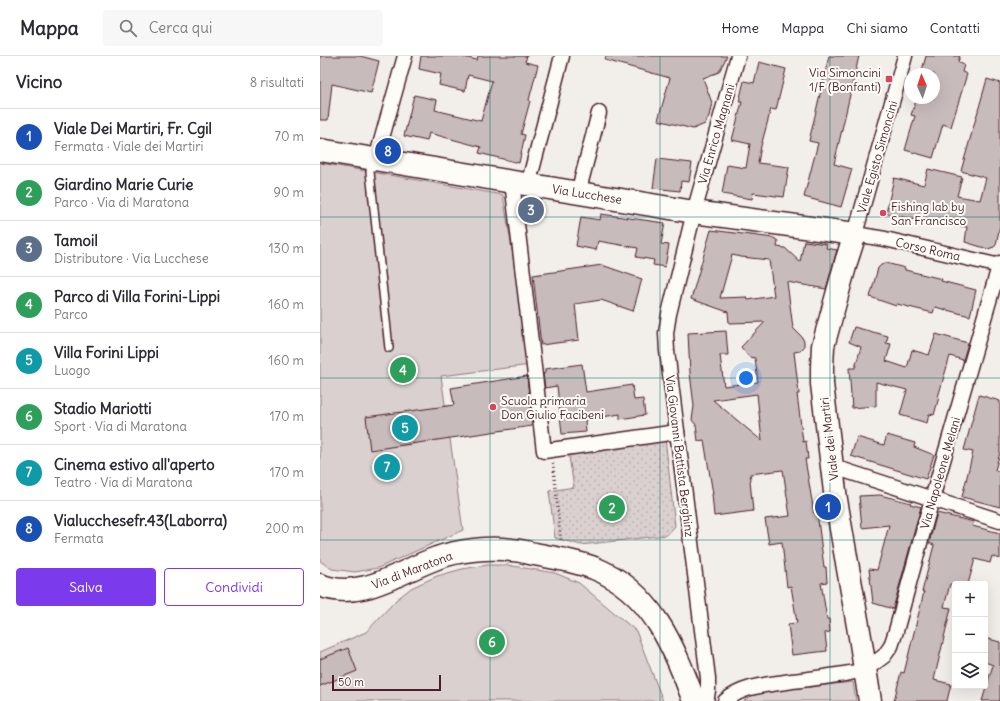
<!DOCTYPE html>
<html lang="it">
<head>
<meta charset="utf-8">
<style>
	:root { --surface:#fff; --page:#f7f7f7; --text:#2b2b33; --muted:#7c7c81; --line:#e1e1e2; --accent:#7c3aed }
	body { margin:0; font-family:Delius,sans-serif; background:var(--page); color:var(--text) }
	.controls { position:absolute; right:12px; bottom:12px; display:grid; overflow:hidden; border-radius:4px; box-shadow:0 4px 16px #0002 }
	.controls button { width:36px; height:36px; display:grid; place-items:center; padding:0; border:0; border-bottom:1px solid var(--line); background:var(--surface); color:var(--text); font:20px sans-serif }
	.compass { position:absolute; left:584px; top:12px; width:36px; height:36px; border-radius:50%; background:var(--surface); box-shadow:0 4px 16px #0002; rotate:357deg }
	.scale { position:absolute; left:12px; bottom:10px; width:109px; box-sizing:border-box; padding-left:4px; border:2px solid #4a1f2b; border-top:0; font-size:11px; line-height:14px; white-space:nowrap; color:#4a1f2b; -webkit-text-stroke:3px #fdfcf7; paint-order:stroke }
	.you { position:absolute; left:426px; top:322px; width:14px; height:14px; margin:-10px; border:3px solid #fff; border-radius:50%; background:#1a73e8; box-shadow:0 0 0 6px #1a73e833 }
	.badge { display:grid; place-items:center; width:26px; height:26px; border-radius:50%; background:var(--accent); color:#fff; font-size:13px; font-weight:700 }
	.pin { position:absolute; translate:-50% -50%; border:2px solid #fff; box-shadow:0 1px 4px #0006 }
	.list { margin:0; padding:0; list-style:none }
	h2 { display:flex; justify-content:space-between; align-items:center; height:52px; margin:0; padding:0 16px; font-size:17px }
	h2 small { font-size:13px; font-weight:400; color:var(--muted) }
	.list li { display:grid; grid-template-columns:26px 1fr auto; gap:12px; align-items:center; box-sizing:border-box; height:56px; padding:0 16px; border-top:1px solid var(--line) }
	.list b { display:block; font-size:15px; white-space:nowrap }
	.list p { margin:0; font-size:13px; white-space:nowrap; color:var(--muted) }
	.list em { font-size:13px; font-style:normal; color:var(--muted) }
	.actions { display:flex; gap:8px; padding:12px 16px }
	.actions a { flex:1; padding:9px 0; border:1px solid var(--accent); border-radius:4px; text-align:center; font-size:14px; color:var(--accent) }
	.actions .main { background:var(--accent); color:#fff }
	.icon { flex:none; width:22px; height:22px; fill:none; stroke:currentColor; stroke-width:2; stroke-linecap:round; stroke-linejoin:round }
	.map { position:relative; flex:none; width:680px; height:645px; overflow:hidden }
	header { display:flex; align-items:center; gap:24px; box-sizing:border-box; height:56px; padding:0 20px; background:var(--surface); border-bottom:1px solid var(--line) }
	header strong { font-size:19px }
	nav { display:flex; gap:22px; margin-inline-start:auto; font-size:14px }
	.search { width:280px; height:36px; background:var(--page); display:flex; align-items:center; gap:10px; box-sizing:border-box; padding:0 14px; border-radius:4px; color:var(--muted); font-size:15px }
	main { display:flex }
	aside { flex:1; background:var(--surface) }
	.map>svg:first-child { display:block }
	.green { fill:#d9d0cf; stroke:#92787d }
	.garden { fill:url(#garden-dots); stroke:#92787d }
	.building { fill:#c8bbbb; stroke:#4a1f2b; fill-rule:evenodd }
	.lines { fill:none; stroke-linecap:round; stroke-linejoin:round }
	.service-casing { stroke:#4a1f2b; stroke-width:10 }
	.minor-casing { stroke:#4a1f2b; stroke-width:17 }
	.primary-casing { stroke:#4a1f2b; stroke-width:25 }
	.path { stroke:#4a1f2b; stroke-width:2.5; stroke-dasharray:1 3; stroke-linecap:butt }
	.service { stroke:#fdfcf7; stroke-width:7 }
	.minor { stroke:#fdfcf7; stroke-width:14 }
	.primary { stroke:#fdfcf7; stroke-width:22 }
	.grid { fill:none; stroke:#0f766e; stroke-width:1; stroke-opacity:0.55 }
	.poi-dot { fill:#d1495b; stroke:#fdfcf7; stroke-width:1.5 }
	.labels { text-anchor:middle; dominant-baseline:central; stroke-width:4; stroke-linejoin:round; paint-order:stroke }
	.poi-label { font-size:12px; fill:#4a1f2b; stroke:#fdfcf7; text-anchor:start }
	.street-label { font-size:12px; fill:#4a1f2b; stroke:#fdfcf7 }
</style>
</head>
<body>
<header>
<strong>Mappa</strong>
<div class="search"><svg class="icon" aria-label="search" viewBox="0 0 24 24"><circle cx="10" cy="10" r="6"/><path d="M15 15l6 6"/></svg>Cerca qui</div>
<nav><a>Home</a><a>Mappa</a><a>Chi siamo</a><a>Contatti</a></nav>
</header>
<main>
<aside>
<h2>Vicino<small>8 risultati</small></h2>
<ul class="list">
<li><span class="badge" style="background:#1a4fb4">1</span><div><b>Viale Dei Martiri, Fr. Cgil</b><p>Fermata · Viale dei Martiri</p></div><em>70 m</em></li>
<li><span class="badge" style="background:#2e9e5b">2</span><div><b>Giardino Marie Curie</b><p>Parco · Via di Maratona</p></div><em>90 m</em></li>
<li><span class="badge" style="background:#5c6f8a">3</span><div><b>Tamoil</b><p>Distributore · Via Lucchese</p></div><em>130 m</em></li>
<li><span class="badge" style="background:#2e9e5b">4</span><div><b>Parco di Villa Forini-Lippi</b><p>Parco</p></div><em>160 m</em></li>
<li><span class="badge" style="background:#0f9aa8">5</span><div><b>Villa Forini Lippi</b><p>Luogo</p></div><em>160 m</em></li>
<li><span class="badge" style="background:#2e9e5b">6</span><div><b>Stadio Mariotti</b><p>Sport · Via di Maratona</p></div><em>170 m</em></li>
<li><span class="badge" style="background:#0f9aa8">7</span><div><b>Cinema estivo all'aperto</b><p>Teatro · Via di Maratona</p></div><em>170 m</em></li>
<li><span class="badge" style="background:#1a4fb4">8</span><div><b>Vialucchesefr.43(Laborra)</b><p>Fermata</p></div><em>200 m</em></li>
</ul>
<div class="actions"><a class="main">Salva</a><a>Condividi</a></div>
</aside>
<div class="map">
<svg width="680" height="645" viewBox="0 0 680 645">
	<defs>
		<pattern id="garden-dots" width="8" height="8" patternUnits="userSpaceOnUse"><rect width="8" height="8" fill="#d9d0cf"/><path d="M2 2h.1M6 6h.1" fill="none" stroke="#bcb2b2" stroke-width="1.8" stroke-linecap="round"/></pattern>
	</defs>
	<rect width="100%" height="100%" fill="#f2efeb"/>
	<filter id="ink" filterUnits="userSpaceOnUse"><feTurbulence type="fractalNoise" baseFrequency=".025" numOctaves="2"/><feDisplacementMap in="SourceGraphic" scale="8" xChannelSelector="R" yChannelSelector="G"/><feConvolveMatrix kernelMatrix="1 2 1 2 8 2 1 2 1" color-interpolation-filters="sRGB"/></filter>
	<g filter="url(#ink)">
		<g class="green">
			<polygon points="0,107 183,139 211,309 121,320 143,474 58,512 35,516 12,513 0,505"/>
			<polygon points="167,509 187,509 235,517 259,527 316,575 343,645 0,645 0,596 46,576 76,544 91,532 117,520 142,513"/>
			<polygon points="533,626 536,645 424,645 433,637"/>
		</g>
		<polygon class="garden" points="345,382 355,470 347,479 261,489 235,482 229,435 254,431 248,395"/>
		<g class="building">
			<polygon points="0,0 40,0 59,5 51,37 12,28 8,64 0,64"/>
			<polygon points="101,0 139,0 157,4 158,0 207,0 205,6 218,9 209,44 210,45 201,78 205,79 199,107 159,97 161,91 109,77 107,85 84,80 94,39 117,44 115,54 161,65 172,25 148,19 145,35 119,29 121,18 99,13"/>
			<polygon points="286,0 407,0 399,16 383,22 392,47 389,60 385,68 373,73 338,64 350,22 285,4"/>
			<polygon points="509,0 539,0 514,108 532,113 521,151 484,141 498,87 489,85"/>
			<polygon points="606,0 640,0 638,6 644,9 642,16 647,18 631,71 623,68 613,102 585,94 595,60 591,59 597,42 614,42 614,18 601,18"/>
			<polygon points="439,6 466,13 456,54 451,53 441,90 438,107 469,111 464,141 433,137 432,143 402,138 407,109 426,112 430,88 412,84 422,46 419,46 424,25 434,27"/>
			<polygon points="667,23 680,27 680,169 676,189 674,191 668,193 645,186 647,171 595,162 595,164 566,157 574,122 604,129 608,113 642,121 637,140 660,144 666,122 641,115"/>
			<polygon points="337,103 372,107 369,126 361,125 360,135 333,132"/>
			<polygon points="206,141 220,143 217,160 204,158"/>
			<polygon points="281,158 345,167 341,188 349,189 345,211 333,209 334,204 316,201 318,192 278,185 276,194 256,190 261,161 280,164"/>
			<path d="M391 174 454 182 458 185 457 191 465 192 480 206 484 185 507 188 506 192 517 194 506 233 467 226 473 272 481 280 484 285V291L480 295 474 296 479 338H477L483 386 486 385 488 403H485L494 457 497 456 504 511H506L507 526 501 527 507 563H509L510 576 505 577 507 595 472 599 468 568 477 567 471 530 467 531 462 486 449 488 445 463 470 460 463 414 430 418 431 424 430 425 433 455 394 460 392 438H393L384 384 378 385 376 369 372 364 374 350 370 317 368 277 406 275 408 299H400L404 330 438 326 435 302 429 301 421 291 445 266 409 267 408 256 371 243ZM412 199 421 201 449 204 454 240 428 244 427 241 400 242ZM437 338 442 385 393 344Z"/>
			<polygon points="566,207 585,212 585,214 622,223 621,225 656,234 650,260 615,251 613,257 577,248 576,250 550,241 558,212 561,209"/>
			<polygon points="282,209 322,223 313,255 281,244 255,248 259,284 221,289 213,219"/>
			<polygon points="534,271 568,280 566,287 571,288 566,305 587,312 592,294 609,299 616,278 648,287 643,304 630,300 618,341 619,341 614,359 609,358 607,367 580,359 587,334 556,326 556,350 532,352 529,312 535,312 541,291 529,286"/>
			<polygon points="262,308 266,336 312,329 314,344 323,343 325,359 300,363 300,358 265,364 266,376 242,378 237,330 225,332 223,318 225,317 225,313"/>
			<polygon points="207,320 212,370 50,394 46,361 134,349 131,332"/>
			<polygon points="659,339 680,345 680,397 675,414 680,416 680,451 642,441 653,396 644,394"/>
			<polygon points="567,379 595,387 594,391 614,399 606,423 531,400 537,381 564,389"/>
			<polygon points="560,439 591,447 590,448 601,451 573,553 553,547 549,513 557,514 569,469 542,472 539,440"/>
			<polygon points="617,457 654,466 652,470 680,477 680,503 672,500 670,507 655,503 648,528 630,528 624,551 631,552 614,624 631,628 627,645 574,645 581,616 584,617 604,536 602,536 614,489 609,487"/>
			<polygon points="665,582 680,586 680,645 662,645 673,609 665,606"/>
			<polygon points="28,592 37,615 0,630 0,603"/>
		</g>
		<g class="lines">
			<g class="service-casing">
				<polyline id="service" points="51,105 50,116 69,292"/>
			</g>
			<g class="minor-casing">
				<g id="minor">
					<polyline points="585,0 535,178 565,183 680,210"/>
					<polyline points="56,103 85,0"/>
					<polyline points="192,126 224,395 357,376"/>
					<polyline points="208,129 242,0"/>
					<polyline points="258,137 279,57"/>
					<polyline points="511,410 680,465"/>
					<polyline points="386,645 388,635 388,622 347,295 346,277 349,258 374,156 418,0"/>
					<path d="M405 645C424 629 448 629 472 625 492 623 511 620 530 617L545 614 564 600 571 590 576 575 612 443 680 207"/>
				</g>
			</g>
			<g class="primary-casing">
				<g id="primary">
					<polyline points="0,94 374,156 535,178 527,203 503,290 502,311 502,328 516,444 540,581 550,645"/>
					<path d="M0 529C40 546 80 515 117 502 138 494 170 491 192 494 200 494 208 497 215 498 235 502 255 505 274 512 332 535 354 591 374 645"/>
				</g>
			</g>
			<polyline class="path" points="233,407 241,486"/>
			<use href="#service" class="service"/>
			<use href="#minor" class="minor"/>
			<use href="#primary" class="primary"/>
		</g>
	</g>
	<path class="grid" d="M170 0V645M340 0V645M510 0V645M0 161H680M0 322H680M0 484H680"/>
	<g class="poi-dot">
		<rect x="565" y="19" width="8" height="8" rx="2"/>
		<circle cx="563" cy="157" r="4"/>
		<circle cx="173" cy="351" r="4"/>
	</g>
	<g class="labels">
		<g class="poi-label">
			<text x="561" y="16" text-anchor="end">Via Simoncini<tspan x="561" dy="14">1/F (Bonfanti)</tspan></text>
			<text x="571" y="150">Fishing lab by<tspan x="571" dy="14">San Francisco</tspan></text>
			<text x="181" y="344">Scuola primaria<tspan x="181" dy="14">Don Giulio Facibeni</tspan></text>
		</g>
		<g class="street-label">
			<text transform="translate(396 78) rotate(-74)">Via Enrico Magnani</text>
			<text transform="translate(557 101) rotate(-74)">Viale Egisto Simoncini</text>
			<text transform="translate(267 138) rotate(9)">Via Lucchese</text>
			<text transform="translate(608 193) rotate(13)">Corso Roma</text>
			<text transform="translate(509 383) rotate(-97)">Viale dei Martiri</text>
			<text transform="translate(360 400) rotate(83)">Via Giovanni Battista Berghinz</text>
			<text transform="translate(620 417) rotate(-74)">Via Napoleone Melani</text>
			<text transform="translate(92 514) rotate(-21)">Via di Maratona</text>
		</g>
	</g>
</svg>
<div class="controls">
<button>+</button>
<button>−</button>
<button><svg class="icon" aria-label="layers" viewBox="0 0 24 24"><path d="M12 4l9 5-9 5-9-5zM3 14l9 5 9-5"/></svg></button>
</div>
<svg class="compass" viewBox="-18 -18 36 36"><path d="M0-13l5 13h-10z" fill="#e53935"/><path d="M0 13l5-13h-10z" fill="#7c7c81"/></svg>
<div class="scale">50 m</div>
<div class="you"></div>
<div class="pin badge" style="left:508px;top:451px;background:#1a4fb4">1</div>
<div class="pin badge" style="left:292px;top:452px;background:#2e9e5b">2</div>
<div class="pin badge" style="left:211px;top:154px;background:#5c6f8a">3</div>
<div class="pin badge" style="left:83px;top:314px;background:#2e9e5b">4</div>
<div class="pin badge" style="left:85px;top:372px;background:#0f9aa8">5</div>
<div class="pin badge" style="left:172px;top:586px;background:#2e9e5b">6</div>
<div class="pin badge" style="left:67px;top:411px;background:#0f9aa8">7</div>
<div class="pin badge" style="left:68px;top:95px;background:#1a4fb4">8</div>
</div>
</main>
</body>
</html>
